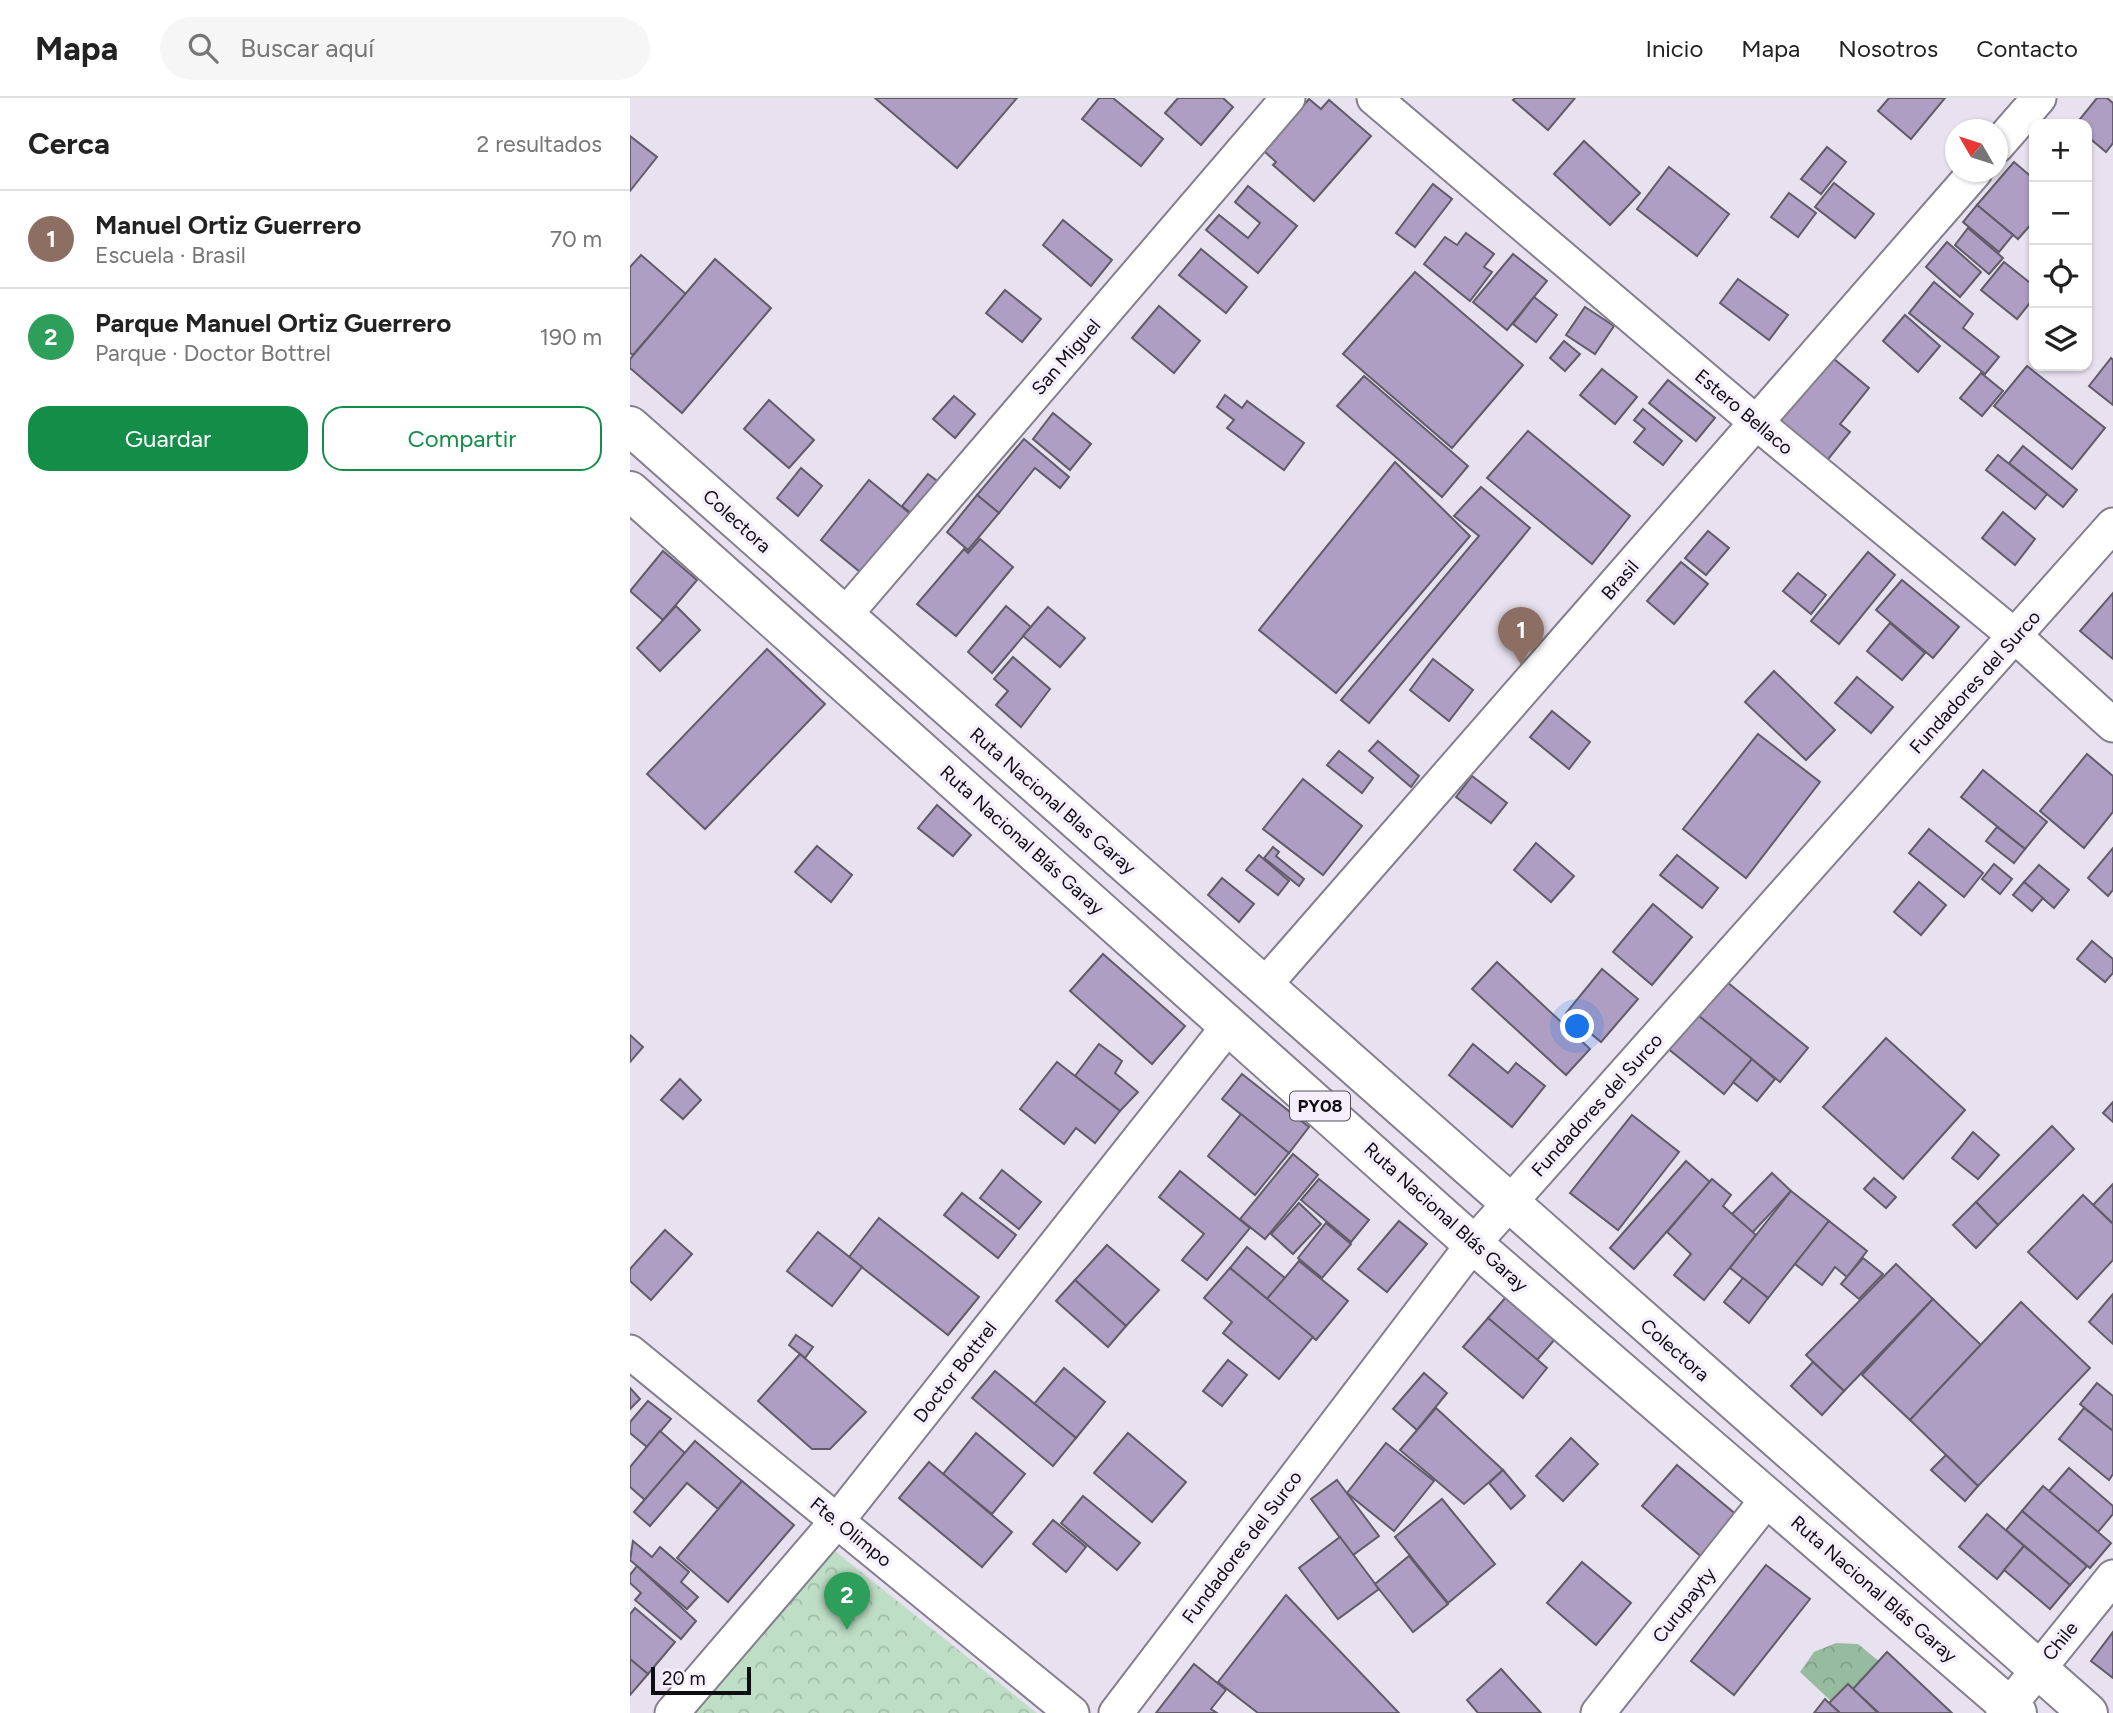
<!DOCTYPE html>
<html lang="es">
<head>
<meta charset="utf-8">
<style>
	:root { --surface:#fff; --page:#f6f6f6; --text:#222; --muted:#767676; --line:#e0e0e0; --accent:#138d48 }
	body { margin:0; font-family:Figtree,sans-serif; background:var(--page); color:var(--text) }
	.controls { position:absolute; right:21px; top:21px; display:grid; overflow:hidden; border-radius:14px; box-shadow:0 2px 5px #0004 }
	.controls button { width:63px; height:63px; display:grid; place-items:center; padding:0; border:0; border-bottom:2px solid var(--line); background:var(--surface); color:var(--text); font:35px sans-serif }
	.compass { position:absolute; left:1315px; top:21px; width:63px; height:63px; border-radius:50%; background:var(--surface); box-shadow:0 2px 5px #0004; rotate:309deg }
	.scale { position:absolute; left:21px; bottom:18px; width:100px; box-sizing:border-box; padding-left:7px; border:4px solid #0e0d11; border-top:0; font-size:19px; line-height:24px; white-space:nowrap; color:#0e0d11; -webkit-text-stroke:5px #f5effd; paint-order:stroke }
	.you { position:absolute; left:948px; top:929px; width:24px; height:24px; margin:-18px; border:5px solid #fff; border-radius:50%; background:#1a73e8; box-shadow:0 0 0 10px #1a73e833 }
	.badge { display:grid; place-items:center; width:46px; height:46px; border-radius:50%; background:var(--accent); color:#fff; font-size:23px; font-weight:700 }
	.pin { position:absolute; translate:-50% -58px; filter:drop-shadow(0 2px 4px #0008) }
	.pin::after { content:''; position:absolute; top:37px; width:24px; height:21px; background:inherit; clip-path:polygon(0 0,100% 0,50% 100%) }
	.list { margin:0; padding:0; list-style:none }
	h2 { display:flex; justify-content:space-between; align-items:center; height:91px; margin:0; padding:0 28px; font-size:30px }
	h2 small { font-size:23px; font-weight:400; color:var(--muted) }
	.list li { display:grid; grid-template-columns:46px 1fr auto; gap:21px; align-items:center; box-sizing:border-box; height:98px; padding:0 28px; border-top:2px solid var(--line) }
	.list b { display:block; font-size:26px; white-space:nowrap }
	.list p { margin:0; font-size:23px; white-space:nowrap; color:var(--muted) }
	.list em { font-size:23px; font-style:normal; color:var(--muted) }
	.actions { display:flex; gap:14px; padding:21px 28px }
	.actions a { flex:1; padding:16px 0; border:2px solid var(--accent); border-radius:21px; text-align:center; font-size:24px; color:var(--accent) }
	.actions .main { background:var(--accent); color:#fff }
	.icon { flex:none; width:38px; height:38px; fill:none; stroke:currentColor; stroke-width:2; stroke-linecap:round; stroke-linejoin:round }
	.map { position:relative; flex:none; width:1483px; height:1615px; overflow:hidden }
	header { display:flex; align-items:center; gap:42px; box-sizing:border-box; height:98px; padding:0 35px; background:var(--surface); border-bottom:2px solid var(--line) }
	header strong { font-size:33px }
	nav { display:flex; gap:38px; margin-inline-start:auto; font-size:24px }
	.search { width:490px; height:63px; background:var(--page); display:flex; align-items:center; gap:18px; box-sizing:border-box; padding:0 24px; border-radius:38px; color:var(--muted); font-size:26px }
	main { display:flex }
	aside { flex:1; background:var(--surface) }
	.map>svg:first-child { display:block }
	.forest { fill:url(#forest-crowns) }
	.park { fill:url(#park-crowns) }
	.building { fill:#ae9ec3; stroke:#615c68; stroke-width:2 }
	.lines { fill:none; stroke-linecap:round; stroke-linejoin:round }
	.minor-casing { stroke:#847f8c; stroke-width:37 }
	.secondary-casing { stroke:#847f8c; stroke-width:42 }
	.trunk-casing { stroke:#847f8c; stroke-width:42 }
	.minor { stroke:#fff; stroke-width:33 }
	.secondary { stroke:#fff; stroke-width:38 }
	.trunk { stroke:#fff; stroke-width:38 }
	.labels { text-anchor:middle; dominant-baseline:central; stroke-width:7; stroke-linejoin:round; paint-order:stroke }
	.shield { fill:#f5effd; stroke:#535158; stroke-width:2 }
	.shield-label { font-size:18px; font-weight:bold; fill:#0e0d11 }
	.street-label { font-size:19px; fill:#0e0d11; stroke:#f5effd }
</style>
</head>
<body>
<header>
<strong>Mapa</strong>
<div class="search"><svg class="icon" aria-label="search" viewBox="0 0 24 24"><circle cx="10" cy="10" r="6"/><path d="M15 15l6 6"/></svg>Buscar aquí</div>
<nav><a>Inicio</a><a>Mapa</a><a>Nosotros</a><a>Contacto</a></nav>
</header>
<main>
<aside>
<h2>Cerca<small>2 resultados</small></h2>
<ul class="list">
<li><span class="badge" style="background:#8d6e63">1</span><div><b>Manuel Ortiz Guerrero</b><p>Escuela · Brasil</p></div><em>70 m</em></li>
<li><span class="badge" style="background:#2e9e5b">2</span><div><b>Parque Manuel Ortiz Guerrero</b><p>Parque · Doctor Bottrel</p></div><em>190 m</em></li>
</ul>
<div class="actions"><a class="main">Guardar</a><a>Compartir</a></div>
</aside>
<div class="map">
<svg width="1483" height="1615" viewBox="0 0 1483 1615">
	<defs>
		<pattern id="forest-crowns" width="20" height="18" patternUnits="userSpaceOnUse" patternTransform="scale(1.75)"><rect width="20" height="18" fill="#97bb9f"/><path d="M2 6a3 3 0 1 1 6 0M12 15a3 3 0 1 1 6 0" fill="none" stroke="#81a088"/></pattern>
		<pattern id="park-crowns" width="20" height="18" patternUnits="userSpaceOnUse" patternTransform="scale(1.75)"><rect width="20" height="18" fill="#bfdec6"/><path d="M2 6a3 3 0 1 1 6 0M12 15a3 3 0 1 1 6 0" fill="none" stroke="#a3bda9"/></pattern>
	</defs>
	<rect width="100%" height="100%" fill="#e8e2f0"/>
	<polygon class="forest" points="1206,1545 1228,1546 1250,1564 1252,1608 1201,1603 1170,1574 1184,1554"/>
	<polygon class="park" points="200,1449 407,1615 59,1615"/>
	<g class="building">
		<polygon points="245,0 387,0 327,70"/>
		<polygon points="469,0 483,0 533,41 511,68 452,21"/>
		<polygon points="548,0 593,0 603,9 571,47 535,15"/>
		<polygon points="885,0 945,0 918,32 883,2"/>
		<polygon points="1259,0 1315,0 1281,41 1248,13"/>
		<polygon points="1467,0 1477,0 1483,5 1483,45 1476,54 1457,38 1457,26 1446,26"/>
		<polygon points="679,1 691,11 699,2 741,38 684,103 643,67 646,64 634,53"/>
		<polygon points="0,38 27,59 0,93"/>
		<polygon points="954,43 1010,95 980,127 924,76"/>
		<polygon points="1197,49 1216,64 1191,96 1171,81"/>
		<polygon points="1384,64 1404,81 1404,123 1388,141 1347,107"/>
		<polygon points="1039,69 1099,116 1067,158 1007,111"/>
		<polygon points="1204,85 1244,116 1225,140 1185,109"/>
		<polygon points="803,86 822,101 785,149 766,135"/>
		<polygon points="618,88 667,128 628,175 576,132 589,117 618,140 630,125 605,104"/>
		<polygon points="1159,95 1186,115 1168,139 1141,119"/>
		<polygon points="1347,107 1383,137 1369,154 1333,124"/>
		<polygon points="433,122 482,162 461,188 413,147"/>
		<polygon points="1338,130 1373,160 1359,176 1325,147"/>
		<polygon points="836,135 864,156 854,169 862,174 840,203 794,166 815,139 827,147"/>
		<polygon points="1317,144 1351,174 1330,199 1296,169"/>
		<polygon points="571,151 617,189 596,215 549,177"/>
		<polygon points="883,156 917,183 877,232 843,204"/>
		<polygon points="11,157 56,196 3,257 0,255 0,169"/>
		<polygon points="85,161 141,210 52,315 0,270 0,261"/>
		<polygon points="1374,164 1404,188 1404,200 1387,221 1351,192"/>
		<polygon points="785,174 893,267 822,350 713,256"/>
		<polygon points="1108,181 1158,217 1139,242 1090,205"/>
		<polygon points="1304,184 1343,216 1333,230 1369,259 1355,276 1279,215"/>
		<polygon points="375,192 411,221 392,244 356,215"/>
		<polygon points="904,199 927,217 906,244 883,226"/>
		<polygon points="529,208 570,243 544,275 502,240"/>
		<polygon points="955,209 984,228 965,256 936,237"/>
		<polygon points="1275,217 1310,248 1288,274 1253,243"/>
		<polygon points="934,243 950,256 935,273 920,260"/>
		<polygon points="1198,256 1239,290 1210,326 1220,334 1195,365 1142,322"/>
		<polygon points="1481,260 1483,262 1483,307 1459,288"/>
		<polygon points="1397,268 1475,330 1442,371 1364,308"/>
		<polygon points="972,271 1007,299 985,326 950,297"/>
		<polygon points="1351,275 1373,293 1352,318 1330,300"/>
		<polygon points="734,278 838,368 812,399 707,308"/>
		<polygon points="1038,282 1085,320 1066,343 1019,305"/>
		<polygon points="595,297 612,310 617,303 674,345 654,372 597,330 604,322 587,309"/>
		<polygon points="324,298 345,316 325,340 303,321"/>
		<polygon points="139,302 184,342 159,370 114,331"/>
		<polygon points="1013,311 1052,343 1033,367 1004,344 1015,331 1004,322"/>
		<polygon points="423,315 461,346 440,372 403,341"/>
		<polygon points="898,333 1000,418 962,466 857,380"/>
		<polygon points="394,341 439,379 430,390 405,370 369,415 347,397"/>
		<polygon points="1393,348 1447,392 1433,409 1379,365"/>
		<polygon points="1368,357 1417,396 1405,411 1356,372"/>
		<polygon points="765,364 840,438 706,595 629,532"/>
		<polygon points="171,370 192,388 168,418 147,400"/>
		<polygon points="298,376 319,392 293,425 272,408"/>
		<polygon points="239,382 283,418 235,478 191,442"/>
		<polygon points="851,389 900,430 739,625 711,602 849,438 824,418"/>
		<polygon points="347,397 369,415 338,452 317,434"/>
		<polygon points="1373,414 1405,441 1385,467 1352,440"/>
		<polygon points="1078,433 1099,450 1076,477 1055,460"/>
		<polygon points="350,441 383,469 326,538 287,506 334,451 338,455"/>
		<polygon points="33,453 67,482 33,522 0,493"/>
		<polygon points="1238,454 1265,477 1209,546 1181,523"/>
		<polygon points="1051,464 1078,486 1044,526 1017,503"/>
		<polygon points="1168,475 1196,497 1181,516 1153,493"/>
		<polygon points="1272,482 1329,529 1303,560 1246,512"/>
		<polygon points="1483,495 1483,561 1450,533"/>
		<polygon points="46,508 70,532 30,573 7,550"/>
		<polygon points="376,508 401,529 362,575 338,554"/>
		<polygon points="418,509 455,540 430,569 393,538"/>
		<polygon points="1260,525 1295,555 1272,582 1237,553"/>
		<polygon points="137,551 195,606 75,731 17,676"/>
		<polygon points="383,559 420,591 391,629 366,607 378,593 364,581"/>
		<polygon points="803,561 843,592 819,623 780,592"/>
		<polygon points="1144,573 1205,632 1176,662 1115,604"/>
		<polygon points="1227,579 1263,609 1241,635 1205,605"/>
		<polygon points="922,613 960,644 939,671 900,639"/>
		<polygon points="1128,636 1190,684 1116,780 1053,731"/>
		<polygon points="748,643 789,678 781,689 739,653"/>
		<polygon points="709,653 743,680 732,695 697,667"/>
		<polygon points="1457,656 1483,678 1483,714 1454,750 1410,713"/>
		<polygon points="1353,672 1417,724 1395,751 1331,699"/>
		<polygon points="842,678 877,705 861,725 826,699"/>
		<polygon points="673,681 732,728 693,777 633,731"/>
		<polygon points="307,707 341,737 323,758 288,730"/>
		<polygon points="1367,729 1395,751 1384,765 1356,743"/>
		<polygon points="1299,731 1353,775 1334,799 1279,755"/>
		<polygon points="906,745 944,778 921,804 884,772"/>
		<polygon points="187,748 222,777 201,804 165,774"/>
		<polygon points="643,749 649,754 646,758 674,781 669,788 634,760"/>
		<polygon points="1483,750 1483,792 1478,798 1458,780"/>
		<polygon points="629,757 659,783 648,797 616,772"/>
		<polygon points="1047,757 1088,790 1072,810 1030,777"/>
		<polygon points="1364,766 1382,781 1370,796 1352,781"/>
		<polygon points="1409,767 1439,792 1424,810 1394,784"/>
		<polygon points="592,780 624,806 609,824 578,797"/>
		<polygon points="1289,784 1316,807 1291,837 1264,814"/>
		<polygon points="1394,784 1413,800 1402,813 1383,797"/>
		<polygon points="1023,806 1062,839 1022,887 983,854"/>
		<polygon points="1462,843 1483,861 1483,875 1475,884 1447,861"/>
		<polygon points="473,856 555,928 522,966 440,893"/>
		<polygon points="867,864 960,951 936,977 842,891"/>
		<polygon points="972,871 1008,901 971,944 936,915"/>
		<polygon points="1097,884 1178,950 1150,984 1069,918"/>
		<polygon points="1064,914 1122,961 1094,996 1036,949"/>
		<polygon points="0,937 13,949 0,964"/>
		<polygon points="1256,940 1335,1012 1273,1081 1193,1009"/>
		<polygon points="469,946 492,963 485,975 508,994 490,1013 445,978"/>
		<polygon points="843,946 878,975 886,965 915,988 882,1029 819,977"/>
		<polygon points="1122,961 1145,981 1127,1003 1103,984"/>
		<polygon points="427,964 490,1013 465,1045 446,1030 434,1046 390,1011"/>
		<polygon points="612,976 679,1029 659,1055 592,1001"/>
		<polygon points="50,981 71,1002 53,1021 31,1002"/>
		<polygon points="1483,1004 1483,1024 1473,1015"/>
		<polygon points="611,1016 659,1055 625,1097 578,1058"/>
		<polygon points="1002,1017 1049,1054 988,1132 940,1095"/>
		<polygon points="1422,1028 1444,1051 1368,1127 1346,1104"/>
		<polygon points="1343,1034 1369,1057 1348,1081 1322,1060"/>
		<polygon points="663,1056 688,1077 635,1141 610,1121"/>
		<polygon points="1056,1063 1080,1084 1004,1171 980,1150"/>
		<polygon points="372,1072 411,1104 389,1131 350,1100"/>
		<polygon points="550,1073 620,1130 577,1182 552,1162 574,1136 529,1099"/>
		<polygon points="1142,1075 1161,1093 1122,1135 1102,1116"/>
		<polygon points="1244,1080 1266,1099 1256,1110 1234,1091"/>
		<polygon points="689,1081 739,1122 721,1144 671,1102"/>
		<polygon points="1082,1081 1101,1097 1093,1108 1126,1137 1074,1202 1044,1177 1061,1156 1037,1134"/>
		<polygon points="1483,1086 1483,1126 1463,1107"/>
		<polygon points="1161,1093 1199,1123 1138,1200 1100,1170"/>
		<polygon points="332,1095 386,1137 368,1160 314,1117"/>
		<polygon points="1453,1097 1483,1126 1483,1162 1447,1201 1398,1154"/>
		<polygon points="1346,1104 1368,1127 1346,1150 1323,1127"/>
		<polygon points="669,1105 691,1126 663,1156 641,1136"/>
		<polygon points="249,1120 349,1199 318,1237 219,1159"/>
		<polygon points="769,1123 797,1146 757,1194 728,1171"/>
		<polygon points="1199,1123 1237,1153 1217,1179 1205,1169 1192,1187 1165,1166"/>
		<polygon points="696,1125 721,1146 692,1180 668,1160"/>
		<polygon points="35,1132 62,1156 21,1202 0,1183 0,1171"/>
		<polygon points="188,1134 232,1169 202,1208 157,1173"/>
		<polygon points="477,1147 529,1192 496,1228 445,1182"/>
		<polygon points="617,1149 655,1180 637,1201 600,1170"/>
		<polygon points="1233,1160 1253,1176 1229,1201 1211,1186"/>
		<polygon points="669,1163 718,1203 686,1242 637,1201"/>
		<polygon points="1266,1166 1303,1201 1214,1293 1176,1257"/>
		<polygon points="600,1170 683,1239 649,1281 593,1235 602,1224 574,1200"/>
		<polygon points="1113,1180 1138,1200 1119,1225 1094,1204"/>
		<polygon points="445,1182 496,1228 478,1249 426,1203"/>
		<polygon points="1483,1196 1483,1246 1459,1224"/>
		<polygon points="876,1199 925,1241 907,1262 858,1220"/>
		<polygon points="1303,1201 1351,1247 1280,1322 1232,1277"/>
		<polygon points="1391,1204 1460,1270 1348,1388 1280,1322"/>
		<polygon points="858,1220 917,1270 893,1300 833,1249"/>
		<polygon points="166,1237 183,1249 175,1260 159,1247"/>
		<polygon points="170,1256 236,1314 200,1351 182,1351 128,1303"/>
		<polygon points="598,1262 617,1277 592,1308 573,1293"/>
		<polygon points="1183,1264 1214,1293 1192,1317 1161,1288"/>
		<polygon points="434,1270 475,1304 446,1340 404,1306"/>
		<polygon points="365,1273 446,1340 423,1368 342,1300"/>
		<polygon points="794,1275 817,1295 787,1332 763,1311"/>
		<polygon points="1467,1285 1483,1298 1483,1333 1450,1306"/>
		<polygon points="0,1290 10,1301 0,1311"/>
		<polygon points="18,1303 41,1321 17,1349 0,1335 0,1324"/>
		<polygon points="806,1310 873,1372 834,1406 770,1352"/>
		<polygon points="1454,1310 1483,1333 1483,1376 1479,1382 1429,1341"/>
		<polygon points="30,1333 55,1355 15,1402 0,1389 0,1369"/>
		<polygon points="346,1335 395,1376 362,1416 313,1376"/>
		<polygon points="498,1335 556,1384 522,1424 464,1375"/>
		<polygon points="941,1340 968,1366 933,1403 906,1378"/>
		<polygon points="65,1343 112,1383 88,1411 57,1385 20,1428 4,1414"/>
		<polygon points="756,1345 804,1383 764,1433 717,1395"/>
		<polygon points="1316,1357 1348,1388 1335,1403 1301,1372"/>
		<polygon points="299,1364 382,1434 352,1469 269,1400"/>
		<polygon points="1047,1367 1109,1419 1074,1461 1012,1408"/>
		<polygon points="1439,1370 1483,1408 1483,1416 1468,1434 1419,1393"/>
		<polygon points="873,1372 895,1398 881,1411 859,1385"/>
		<polygon points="707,1382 749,1438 723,1457 681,1401"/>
		<polygon points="112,1383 164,1427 98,1504 47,1460"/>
		<polygon points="1413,1388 1481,1445 1460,1470 1392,1413"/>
		<polygon points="453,1398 510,1445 487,1472 431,1425"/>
		<polygon points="812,1401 865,1466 818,1505 765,1439"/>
		<polygon points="1392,1413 1457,1468 1440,1487 1376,1432"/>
		<polygon points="1357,1416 1394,1448 1367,1481 1329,1449"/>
		<polygon points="423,1422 456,1449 436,1474 403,1446"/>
		<polygon points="710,1439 749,1491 708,1521 669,1470"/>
		<polygon points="3,1443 22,1459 30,1449 59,1474 51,1484 68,1499 57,1511 0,1462"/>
		<polygon points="1394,1448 1440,1487 1420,1511 1374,1472"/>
		<polygon points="779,1458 818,1506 783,1534 745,1486"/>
		<polygon points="952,1464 1001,1505 966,1547 917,1505"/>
		<polygon points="1136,1467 1180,1501 1104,1597 1061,1563"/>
		<polygon points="7,1468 66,1523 51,1541 5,1502 11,1495 0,1485 0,1477"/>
		<polygon points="656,1497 769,1615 628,1615 588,1584"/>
		<polygon points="5,1510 45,1544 18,1576 0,1561 0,1516"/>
		<polygon points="1483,1534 1483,1580 1461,1563"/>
		<polygon points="1257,1554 1322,1615 1249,1615 1223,1591"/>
		<polygon points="0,1561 18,1576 0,1597"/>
		<polygon points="564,1566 596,1592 581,1611 587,1615 526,1615"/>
		<polygon points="871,1571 911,1615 848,1615 837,1602"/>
		<polygon points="1218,1586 1248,1615 1210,1615 1199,1605"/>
		<polygon points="1195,1601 1199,1605 1210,1615 1184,1615"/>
	</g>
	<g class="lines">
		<g class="minor-casing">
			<g id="minor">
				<polyline points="744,0 1128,326 1386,539 1483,627"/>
				<polyline points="1367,48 1409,0"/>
				<polyline points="214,518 658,0"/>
				<polyline points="633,889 1345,74"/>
				<polyline points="0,1254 442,1615"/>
				<polyline points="42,1615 207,1423 600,926"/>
				<polyline points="486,1615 843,1146 1483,427"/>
				<polyline points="968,1615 1139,1399"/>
				<polyline points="1373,1615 1483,1479"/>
			</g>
		</g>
		<g class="secondary-casing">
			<polyline id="secondary" points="0,328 1458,1615"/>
		</g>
		<g class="trunk-casing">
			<polyline id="trunk" points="0,393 843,1146 1387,1615"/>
		</g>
		<use href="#minor" class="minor"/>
		<use href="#secondary" class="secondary"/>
		<use href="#trunk" class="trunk"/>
	</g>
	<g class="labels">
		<rect class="shield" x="660" y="993.5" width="60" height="29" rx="5"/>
		<g class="shield-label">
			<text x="690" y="1008">PY08</text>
		</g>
		<g class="street-label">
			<text transform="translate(436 259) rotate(-49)">San Miguel</text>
			<text transform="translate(1114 314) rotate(40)">Estero Bellaco</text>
			<text transform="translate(107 423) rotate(42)">Colectora</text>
			<text transform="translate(990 482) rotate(-49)">Brasil</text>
			<text transform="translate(1345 584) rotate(-48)">Fundadores del Surco</text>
			<text transform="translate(423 703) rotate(41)">Ruta Nacional Blas Garay</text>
			<text transform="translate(392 742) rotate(42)">Ruta Nacional Blás Garay</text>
			<text transform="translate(967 1007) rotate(-48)">Fundadores del Surco</text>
			<text transform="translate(816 1119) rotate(42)">Ruta Nacional Blás Garay</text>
			<text transform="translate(1045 1252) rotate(41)">Colectora</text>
			<text transform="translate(325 1274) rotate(-52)">Doctor Bottrel</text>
			<text transform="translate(221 1434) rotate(39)">Fte. Olimpo</text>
			<text transform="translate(612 1449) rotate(-53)">Fundadores del Surco</text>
			<text transform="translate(1244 1491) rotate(41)">Ruta Nacional Blás Garay</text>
			<text transform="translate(1054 1507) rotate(-52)">Curupayty</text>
			<text transform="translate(1430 1543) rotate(-51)">Chile</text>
		</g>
	</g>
</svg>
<div class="controls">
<button>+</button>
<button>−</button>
<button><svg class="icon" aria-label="locate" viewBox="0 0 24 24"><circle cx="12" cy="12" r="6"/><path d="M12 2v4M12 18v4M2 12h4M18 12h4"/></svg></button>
<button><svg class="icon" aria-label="layers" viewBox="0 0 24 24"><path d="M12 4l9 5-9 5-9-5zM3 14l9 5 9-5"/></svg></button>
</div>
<svg class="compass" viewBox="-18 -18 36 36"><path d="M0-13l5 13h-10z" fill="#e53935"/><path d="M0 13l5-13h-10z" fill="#767676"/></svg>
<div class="scale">20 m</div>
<div class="you"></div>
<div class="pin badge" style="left:891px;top:567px;background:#8d6e63">1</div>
<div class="pin badge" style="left:217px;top:1532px;background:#2e9e5b">2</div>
</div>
</main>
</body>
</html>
